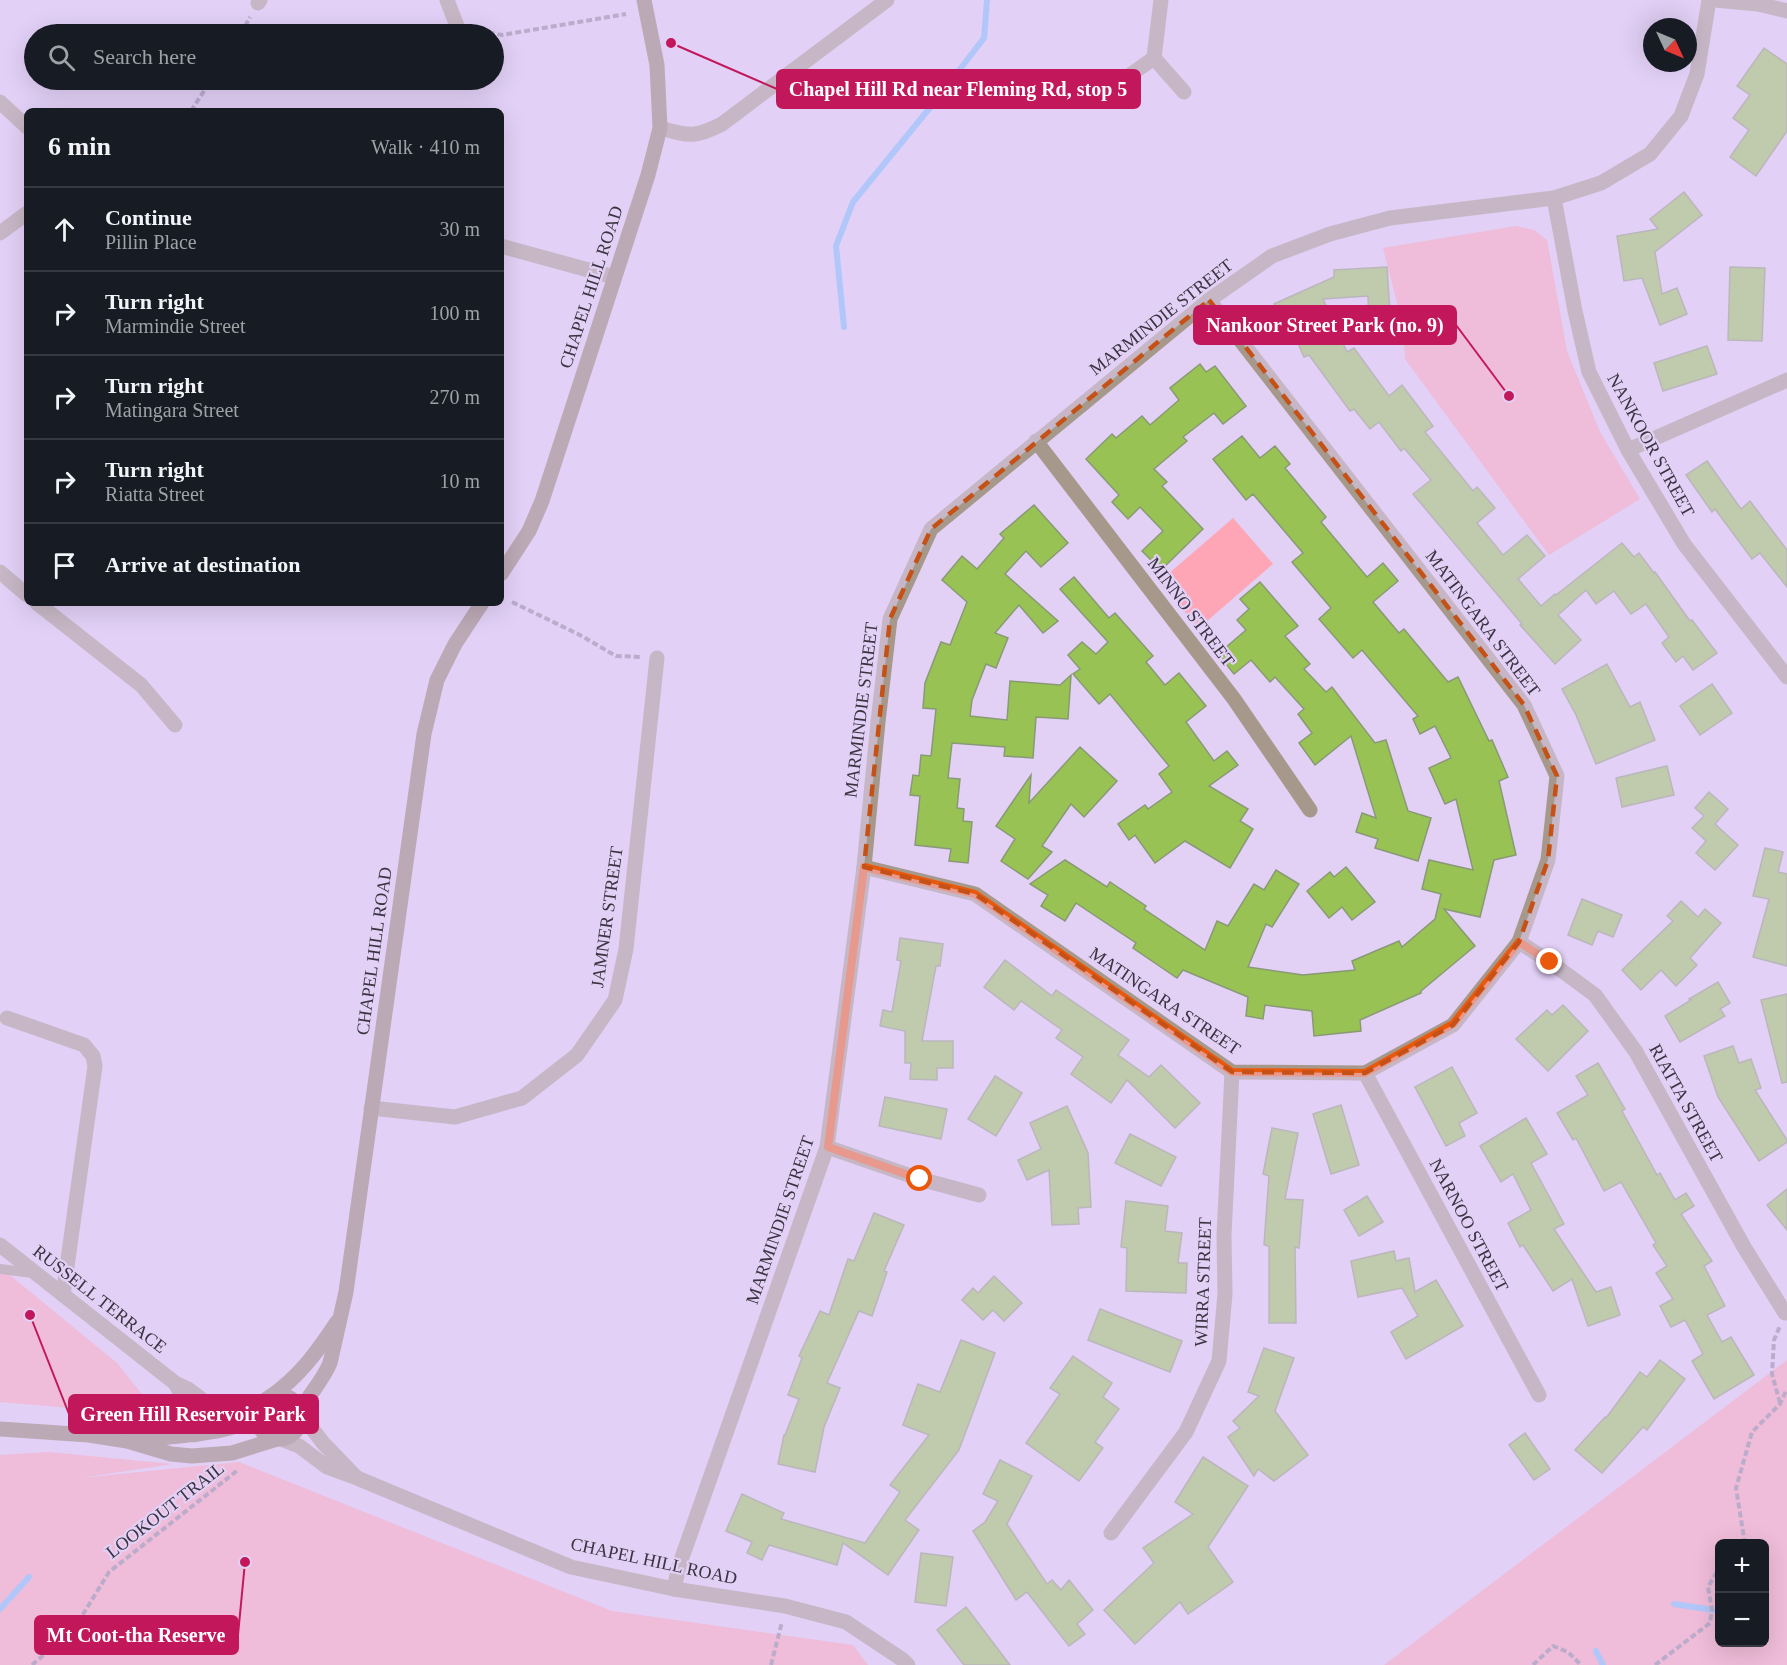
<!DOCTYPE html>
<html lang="en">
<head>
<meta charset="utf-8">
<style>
	:root { --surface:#171b24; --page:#242831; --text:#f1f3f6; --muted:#9ea1a6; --line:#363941 }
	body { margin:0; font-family:Georgia,serif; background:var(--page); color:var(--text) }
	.controls { position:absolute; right:18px; bottom:18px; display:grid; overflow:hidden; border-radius:9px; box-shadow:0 6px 24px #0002 }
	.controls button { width:54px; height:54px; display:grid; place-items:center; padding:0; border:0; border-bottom:2px solid var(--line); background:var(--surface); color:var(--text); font:30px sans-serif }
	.compass { position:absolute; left:1643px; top:18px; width:54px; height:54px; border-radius:50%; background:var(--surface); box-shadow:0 6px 24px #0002; rotate:134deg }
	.stop { position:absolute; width:18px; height:18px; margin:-14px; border:4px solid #ea580c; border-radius:50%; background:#fff }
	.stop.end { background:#ea580c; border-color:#fff; box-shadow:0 2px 6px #0008 }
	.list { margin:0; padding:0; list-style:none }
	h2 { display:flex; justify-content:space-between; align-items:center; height:78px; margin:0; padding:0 24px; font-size:26px }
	h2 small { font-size:20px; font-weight:400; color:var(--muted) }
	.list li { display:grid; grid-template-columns:39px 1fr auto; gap:18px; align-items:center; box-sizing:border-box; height:84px; padding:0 24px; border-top:2px solid var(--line) }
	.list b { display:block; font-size:22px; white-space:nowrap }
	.list p { margin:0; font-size:20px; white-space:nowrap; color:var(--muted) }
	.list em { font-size:20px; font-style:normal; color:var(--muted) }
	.icon { flex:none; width:33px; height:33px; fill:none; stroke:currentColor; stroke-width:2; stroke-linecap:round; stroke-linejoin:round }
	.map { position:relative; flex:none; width:1787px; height:1665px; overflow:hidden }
	.search { position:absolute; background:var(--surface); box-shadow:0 6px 24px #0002; left:24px; top:24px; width:480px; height:66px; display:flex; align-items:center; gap:15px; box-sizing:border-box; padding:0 21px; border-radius:33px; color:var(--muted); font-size:22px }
	.panel { position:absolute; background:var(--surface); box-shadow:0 6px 24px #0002; left:24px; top:108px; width:480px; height:498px; border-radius:9px }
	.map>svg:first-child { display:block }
	.green { fill:#fea5b6; fill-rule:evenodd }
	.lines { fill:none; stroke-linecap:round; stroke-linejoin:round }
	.stream { stroke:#75bdfe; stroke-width:6 }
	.building { fill:#98c354; stroke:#899975; stroke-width:1.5 }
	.path { stroke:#8d809a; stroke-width:4; stroke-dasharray:6 3; stroke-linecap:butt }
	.service { stroke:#a6998c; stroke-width:10 }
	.minor { stroke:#a6998c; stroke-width:15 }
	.tertiary { stroke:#a6998c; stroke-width:15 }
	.secondary { stroke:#8d7a67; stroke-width:15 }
	.route { stroke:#ea580c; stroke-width:8 }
	.marked { fill:none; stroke:#c55117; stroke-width:4.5; stroke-dasharray:12 8; stroke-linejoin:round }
	.labels { text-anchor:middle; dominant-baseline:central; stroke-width:4.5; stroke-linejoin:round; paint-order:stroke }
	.street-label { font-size:18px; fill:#3a3342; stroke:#e2d0f5 }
	.leader { fill:none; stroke:#c2185b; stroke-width:2 }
	.callout-dot { fill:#c2185b; stroke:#e2d0f5; stroke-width:2 }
	.callout { fill:#c2185b; stroke:#c2185b; stroke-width:2 }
	.callout-label { font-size:20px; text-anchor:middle; font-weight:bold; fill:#fff }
</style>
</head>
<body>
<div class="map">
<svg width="1787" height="1665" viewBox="0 0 1787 1665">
	<rect width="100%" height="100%" fill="#e2d0f5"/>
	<g class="green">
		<polygon points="1516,226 1534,230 1547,240 1567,351 1600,432 1640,499 1549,555 1405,359 1403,326 1383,248"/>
		<polygon points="1233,518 1273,564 1199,628 1159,582"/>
		<polygon points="0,1267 117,1363 149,1403 145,1415 133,1418 105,1411 0,1402"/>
		<path d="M1787 1360V1665H1384ZM1720 1544H1764V1642H1720Z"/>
		<polygon points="48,1452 173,1464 80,1478 239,1462 612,1611 853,1645 868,1665 0,1665 0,1455"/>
	</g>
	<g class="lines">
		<g class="stream">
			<polyline points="844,327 836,246 853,202 937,99 984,38 987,0"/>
			<polyline points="1674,1604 1720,1611"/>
			<polyline points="0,1609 29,1577"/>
			<polyline points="1596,1651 1603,1665"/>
		</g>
	</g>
	<g class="building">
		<polygon points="1764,48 1787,64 1787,131 1756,176 1730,157 1749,130 1733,118 1750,95 1737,86"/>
		<polygon points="1684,192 1702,215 1655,252 1662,294 1677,288 1687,314 1660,325 1642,278 1624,281 1617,236 1658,229 1650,219"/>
		<polygon points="1387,267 1391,327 1369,329 1368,296 1323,299 1347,352 1354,348 1389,396 1402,385 1433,426 1425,432 1473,491 1477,487 1495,508 1477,523 1503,555 1527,535 1545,556 1518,579 1541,606 1555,594 1556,595 1622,543 1634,557 1639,553 1654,573 1655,572 1690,621 1692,620 1717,653 1693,670 1683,656 1676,662 1662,643 1669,637 1646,604 1631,614 1614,591 1596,604 1586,590 1558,615 1581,640 1555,664 1520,625 1522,624 1413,494 1431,480 1404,448 1401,451 1379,422 1370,429 1354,409 1350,411 1309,355 1304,357 1293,332 1288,335 1274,304 1334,277 1334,270"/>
		<polygon points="1730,267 1765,268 1762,341 1728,340"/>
		<polygon points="1707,346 1717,374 1663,391 1654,363"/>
		<polygon points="1200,364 1206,372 1215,366 1246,406 1223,424 1214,413 1183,437 1187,441 1154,469 1167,482 1162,486 1203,529 1161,570 1142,551 1163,531 1140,507 1128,519 1112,502 1119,495 1086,459 1112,434 1116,438 1142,416 1150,425 1179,400 1170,388"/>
		<polygon points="1242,436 1260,458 1275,446 1290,464 1285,468 1326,517 1321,522 1367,577 1383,563 1398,581 1373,602 1399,633 1404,629 1448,682 1458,677 1489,741 1492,740 1508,777 1499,781 1516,855 1494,860 1480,917 1444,909 1475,946 1421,991 1421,993 1360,1020 1361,1031 1314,1036 1312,1011 1265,1005 1263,1019 1246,1016 1248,997 1183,970 1177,978 1133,948 1136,943 1076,903 1065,921 1041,906 1048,895 1030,884 1065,860 1107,887 1110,882 1146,906 1144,909 1205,950 1217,921 1228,926 1254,884 1264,890 1276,870 1299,884 1272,927 1266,924 1248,967 1303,975 1355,970 1352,961 1399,941 1402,947 1435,919 1441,894 1422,889 1429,860 1473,870 1456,799 1445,804 1429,768 1451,758 1435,726 1420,734 1413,719 1418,716 1362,650 1353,658 1319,619 1331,608 1292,562 1303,553 1253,494 1246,500 1213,459"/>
		<polygon points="1707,461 1741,509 1750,501 1787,550 1787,587 1760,553 1752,559 1715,509 1712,512 1686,475"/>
		<polygon points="1034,505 1068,543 1041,567 1026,551 1005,574 1058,621 1043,633 1019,605 995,633 1008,638 996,668 986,664 972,700 970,716 1007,720 1010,681 1060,685 1071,675 1068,719 1036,717 1033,758 1004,756 1005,747 952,743 948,778 960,779 957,808 964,809 963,821 972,822 968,863 949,861 951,849 915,845 920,796 910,795 913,775 919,776 921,755 931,756 936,709 923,708 925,683 941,642 950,645 967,602 942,580 962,556 977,569 1004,538 1000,534"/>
		<polygon points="1074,577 1109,618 1115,613 1153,656 1146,662 1165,685 1179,673 1206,706 1186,722 1214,761 1227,751 1238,765 1209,786 1248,809 1240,821 1253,829 1230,868 1185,841 1155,863 1135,835 1129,840 1118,824 1145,805 1148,809 1172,792 1159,774 1169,766 1110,694 1099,704 1073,674 1080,669 1068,655 1082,642 1096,654 1108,642 1060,589"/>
		<polygon points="1260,582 1298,626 1285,636 1310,664 1304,669 1326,692 1332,687 1375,743 1386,740 1408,811 1431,818 1418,861 1375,848 1378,839 1356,832 1362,813 1376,818 1351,736 1315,765 1299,743 1312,733 1298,714 1304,709 1275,677 1270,682 1251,660 1234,674 1218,654 1246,630 1237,620 1249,609 1240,599"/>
		<polygon points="1607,664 1630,707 1640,702 1655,740 1596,764 1576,715 1562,689"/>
		<polygon points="1712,684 1732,713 1700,735 1680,706"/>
		<polygon points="1080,747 1117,781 1084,817 1071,804 1042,846 1052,852 1028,879 1001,861 1015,839 996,826 1031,775 1029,803"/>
		<polygon points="1667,766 1674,795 1622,807 1616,778"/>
		<polygon points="1709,792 1728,809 1715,824 1738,845 1715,870 1696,853 1706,841 1692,828 1704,816 1695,808"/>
		<polygon points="1765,848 1783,852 1778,872 1787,874 1787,966 1753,957 1769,899 1753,896"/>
		<polygon points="1346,867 1375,902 1352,920 1342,907 1329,918 1307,891 1330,872 1334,877"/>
		<polygon points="1582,899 1622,915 1613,937 1598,931 1592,945 1568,935"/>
		<polygon points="1681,901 1698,917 1705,909 1721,923 1690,958 1697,965 1676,986 1661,970 1641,990 1622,970 1673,921 1667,916"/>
		<polygon points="900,938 943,944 940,966 936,966 922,1041 953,1041 953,1068 937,1068 937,1080 910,1079 911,1063 905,1063 905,1031 880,1026 883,1010 892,1012 901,961 897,960"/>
		<polygon points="1005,960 1052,996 1056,990 1129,1040 1118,1055 1149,1077 1161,1065 1200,1103 1175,1128 1127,1080 1111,1103 1071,1074 1083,1057 1056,1038 1062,1030 1021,1001 1014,1010 984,987"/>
		<polygon points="1718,982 1730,1003 1720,1009 1725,1016 1680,1042 1665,1016 1691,1000 1689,999"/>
		<polygon points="1787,994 1787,1082 1782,1083 1761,1000"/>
		<polygon points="1563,1005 1588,1031 1548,1071 1516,1039 1547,1010 1552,1015"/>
		<polygon points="1733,1046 1739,1063 1751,1059 1761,1088 1755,1090 1787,1140 1787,1142 1759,1161 1718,1097 1704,1056"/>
		<polygon points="1598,1063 1625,1109 1622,1111 1657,1175 1660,1173 1675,1200 1686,1193 1694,1206 1681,1214 1712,1261 1704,1266 1725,1306 1707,1315 1722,1342 1731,1337 1754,1375 1714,1399 1692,1361 1703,1354 1685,1320 1671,1327 1660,1306 1673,1299 1656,1273 1667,1266 1653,1245 1656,1243 1621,1182 1604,1191 1576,1138 1573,1140 1557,1113 1588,1095 1576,1076"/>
		<polygon points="1452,1067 1477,1113 1459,1123 1465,1136 1446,1146 1415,1087"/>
		<polygon points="995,1076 1022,1093 996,1136 968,1119"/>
		<polygon points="885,1097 947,1109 941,1139 879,1126"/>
		<polygon points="1341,1105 1359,1165 1331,1174 1313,1114"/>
		<polygon points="1067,1106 1088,1153 1091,1207 1078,1208 1079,1224 1052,1225 1049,1170 1027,1180 1018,1160 1041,1149 1030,1123"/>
		<polygon points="1526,1118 1547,1154 1531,1163 1564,1224 1554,1229 1596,1292 1611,1287 1620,1315 1588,1326 1572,1279 1553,1291 1523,1245 1520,1247 1508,1223 1531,1210 1513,1174 1501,1182 1480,1146"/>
		<polygon points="1272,1128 1298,1133 1285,1199 1303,1200 1299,1248 1295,1247 1296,1323 1269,1323 1269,1246 1264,1245 1269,1176 1263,1174"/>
		<polygon points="1130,1134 1176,1157 1161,1186 1115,1163"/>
		<polygon points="1787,1189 1787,1230 1767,1205"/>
		<polygon points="1367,1196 1383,1222 1359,1236 1344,1210"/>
		<polygon points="1126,1201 1168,1206 1165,1231 1182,1233 1178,1263 1187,1263 1186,1293 1126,1291 1127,1248 1121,1247"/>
		<polygon points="874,1213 904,1225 884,1271 887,1272 872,1316 859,1311 827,1383 840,1388 824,1427 815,1472 778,1464 784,1435 785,1435 799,1399 788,1395 802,1358 799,1356 820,1311 829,1315 848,1259 854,1261"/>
		<polygon points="1394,1251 1396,1261 1409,1258 1415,1292 1436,1280 1463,1326 1406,1359 1391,1332 1418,1316 1402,1288 1358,1297 1351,1261"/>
		<polygon points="994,1276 1022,1303 1004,1321 993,1310 983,1320 962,1300 973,1288 978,1293"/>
		<polygon points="1100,1309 1182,1341 1170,1372 1088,1340"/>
		<polygon points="961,1340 995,1353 959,1450 905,1520 919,1530 888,1575 843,1543 837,1565 769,1545 762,1560 747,1553 752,1542 726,1531 742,1494 784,1513 781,1519 865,1543 900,1492 890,1485 929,1435 903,1425 918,1384 940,1392"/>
		<polygon points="1264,1348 1294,1358 1275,1411 1308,1455 1274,1481 1258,1469 1254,1476 1228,1437 1240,1428 1233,1421 1259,1396 1248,1392"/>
		<polygon points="1073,1356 1112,1383 1103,1397 1119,1409 1095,1442 1103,1448 1079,1481 1026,1443 1060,1394 1050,1388"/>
		<polygon points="1660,1360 1685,1379 1647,1430 1643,1427 1602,1473 1575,1450 1605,1417 1606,1418 1640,1372 1647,1377"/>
		<polygon points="1525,1433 1550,1469 1534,1480 1509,1445"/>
		<polygon points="1203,1457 1248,1486 1208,1547 1233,1582 1188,1614 1180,1602 1135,1644 1104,1610 1154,1563 1143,1548 1193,1514 1175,1502"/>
		<polygon points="1000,1460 1032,1476 1007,1524 1047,1584 1052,1580 1061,1590 1069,1580 1093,1610 1077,1624 1085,1634 1069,1646 1027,1592 1016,1600 973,1531 985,1522 998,1501 983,1494"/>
		<polygon points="921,1553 953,1557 946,1606 915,1602"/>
		<polygon points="966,1607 1010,1665 964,1665 937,1630"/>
	</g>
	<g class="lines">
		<g class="path">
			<polyline points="471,29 502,35 626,14"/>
			<polyline points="241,34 250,17"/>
			<polyline points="191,111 211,80"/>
			<polyline points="512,602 578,634 616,656 642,657"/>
			<polyline points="1780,1403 1772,1374 1774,1340 1780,1326"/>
			<polyline points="1745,1544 1736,1488 1752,1432 1780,1404 1787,1389"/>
			<polyline points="32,1665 74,1629 109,1572 238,1470"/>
			<polyline points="771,1665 782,1622"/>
			<polyline points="1533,1665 1553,1646 1568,1652 1581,1665"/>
			<polyline points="1655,1665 1710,1623 1712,1610 1708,1587 1720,1567"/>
		</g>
		<polyline class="service" points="0,1269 33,1273"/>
		<g class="minor">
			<polyline points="447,0 457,26"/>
			<polyline points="1715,0 1758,4 1787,11"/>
			<polyline points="258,3 260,0"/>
			<polyline points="1154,58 1184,92"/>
			<polyline points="1130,75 1154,58 1161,0"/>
			<polyline points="1554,198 1575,311 1589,372 1628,450 1684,544 1787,677"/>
			<polyline points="0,233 27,213"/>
			<polyline points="1036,441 1234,699 1310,810"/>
			<polyline points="1628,450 1787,380"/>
			<polyline points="0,572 27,595"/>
			<polyline points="37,603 141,685 175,725"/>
			<polyline points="864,867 975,894 1232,1072 1365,1073 1453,1025 1519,942 1548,860 1557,776 1524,705 1209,300"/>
			<polyline points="1519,942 1550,962 1595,995 1636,1052 1744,1247 1785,1313"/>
			<polyline points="7,1018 84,1045 93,1056 95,1066 63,1295"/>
			<polyline points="1365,1073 1539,1395"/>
			<polyline points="371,1108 455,1117 522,1098 577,1055 615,1000 626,949 657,658"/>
			<polyline points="827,1147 920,1179 979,1195"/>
			<polyline points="0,1245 175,1383 188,1389 200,1398 227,1428"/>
			<polyline points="175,1383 190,1409 195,1435"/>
			<polyline points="301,1414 323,1443 355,1476"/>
			<polyline points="281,1439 299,1446 327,1467 357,1478 571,1567 674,1589 785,1606 846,1622 903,1660 908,1665"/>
			<polyline points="1111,1533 1186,1432 1219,1361 1225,1294 1224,1235 1232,1072"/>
			<polyline points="674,1589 679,1566 827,1147 864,867 878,722 890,619 931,529 1209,300 1272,256 1330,234 1390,218 1554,198 1601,183 1650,154 1681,116 1697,74 1709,0"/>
		</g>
		<g class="tertiary">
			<polyline points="0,102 27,127"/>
			<path d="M660 128C689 136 695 138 722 124L887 0"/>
			<polyline points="501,246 614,277"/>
		</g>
		<g class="secondary">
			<polyline points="501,574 529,531 542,501 648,175 660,128 657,65 644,0"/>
			<circle cx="279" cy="1417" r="22"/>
			<path d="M270 1397C300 1376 317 1352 337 1322"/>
			<path d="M300 1411C309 1395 323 1380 330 1363L346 1292 424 734 437 680 455 644 482 603"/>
			<polyline points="0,1429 89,1435 127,1441 171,1454 192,1456 232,1453 277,1439"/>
			<path d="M133 1440C158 1438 246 1434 258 1413"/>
		</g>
	</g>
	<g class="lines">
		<polyline class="route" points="920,1179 828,1147 864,867 975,894 1232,1072 1365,1073 1453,1024 1519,942 1550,962"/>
	</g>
	<path d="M0 0H1787V1665H0ZM1209 300 1524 705 1557 776 1548 860 1519 942 1453 1025 1365 1073 1232 1072 975 894 864 867 890 619 931 529Z" fill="#e2d0f5" fill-opacity=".55" fill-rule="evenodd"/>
	<path class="marked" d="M1209 300 1524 705 1557 776 1548 860 1519 942 1453 1025 1365 1073 1232 1072 975 894 864 867 890 619 931 529Z"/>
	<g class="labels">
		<g class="street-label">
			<text transform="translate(591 287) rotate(-72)">CHAPEL HILL ROAD</text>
			<text transform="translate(1161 317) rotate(-38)">MARMINDIE STREET</text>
			<text transform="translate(1651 445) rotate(61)">NANKOOR STREET</text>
			<text transform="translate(1191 612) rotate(53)">MINNO STREET</text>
			<text transform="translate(1483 623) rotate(53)">MATINGARA STREET</text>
			<text transform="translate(861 710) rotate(-83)">MARMINDIE STREET</text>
			<text transform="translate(607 917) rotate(-82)">JAMNER STREET</text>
			<text transform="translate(374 951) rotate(-82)">CHAPEL HILL ROAD</text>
			<text transform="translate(1165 1001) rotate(34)">MATINGARA STREET</text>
			<text transform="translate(1686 1103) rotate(61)">RIATTA STREET</text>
			<text transform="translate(780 1220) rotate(-71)">MARMINDIE STREET</text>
			<text transform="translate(1469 1225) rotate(62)">NARNOO STREET</text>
			<text transform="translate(1203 1282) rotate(-88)">WIRRA STREET</text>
			<text transform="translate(100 1299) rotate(38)">RUSSELL TERRACE</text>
			<text transform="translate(165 1510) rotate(-38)">LOOKOUT TRAIL</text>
			<text transform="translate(654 1561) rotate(12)">CHAPEL HILL ROAD</text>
		</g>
	</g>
	<path class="leader" d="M671 43L777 89M1509 396L1456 325M30 1315L69 1414M245 1562L238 1635"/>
	<g class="callout-dot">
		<circle cx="671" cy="43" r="6"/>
		<circle cx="1509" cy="396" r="6"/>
		<circle cx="30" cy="1315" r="6"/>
		<circle cx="245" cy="1562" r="6"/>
	</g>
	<g class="callout">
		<rect x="777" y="70" width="363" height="38" rx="6"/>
		<rect x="1194" y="306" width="262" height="38" rx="6"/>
		<rect x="69" y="1395" width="249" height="38" rx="6"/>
		<rect x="35" y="1616" width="203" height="38" rx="6"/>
	</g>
	<g class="callout-label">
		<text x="958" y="96">Chapel Hill Rd near Fleming Rd, stop 5</text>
		<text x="1325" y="332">Nankoor Street Park (no. 9)</text>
		<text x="193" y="1421">Green Hill Reservoir Park</text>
		<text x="136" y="1642">Mt Coot-tha Reserve</text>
	</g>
</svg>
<div class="controls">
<button>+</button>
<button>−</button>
</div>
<svg class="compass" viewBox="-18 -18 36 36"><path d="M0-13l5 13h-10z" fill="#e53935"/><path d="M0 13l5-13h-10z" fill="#9ea1a6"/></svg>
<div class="stop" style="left:920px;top:1179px"></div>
<div class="stop end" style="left:1550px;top:962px"></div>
<div class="search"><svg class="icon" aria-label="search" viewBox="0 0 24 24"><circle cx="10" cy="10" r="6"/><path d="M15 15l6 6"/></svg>Search here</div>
<section class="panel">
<h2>6 min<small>Walk · 410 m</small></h2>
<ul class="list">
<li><svg class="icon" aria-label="ahead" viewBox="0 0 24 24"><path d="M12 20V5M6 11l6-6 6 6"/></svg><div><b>Continue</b><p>Pillin Place</p></div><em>30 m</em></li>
<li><svg class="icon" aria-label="right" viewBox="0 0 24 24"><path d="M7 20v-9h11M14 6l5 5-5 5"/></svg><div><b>Turn right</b><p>Marmindie Street</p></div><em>100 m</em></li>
<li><svg class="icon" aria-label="right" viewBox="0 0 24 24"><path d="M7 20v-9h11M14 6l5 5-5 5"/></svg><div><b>Turn right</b><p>Matingara Street</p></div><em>270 m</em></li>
<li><svg class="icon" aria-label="right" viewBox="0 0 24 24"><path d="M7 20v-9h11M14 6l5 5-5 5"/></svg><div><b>Turn right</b><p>Riatta Street</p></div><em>10 m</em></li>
<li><svg class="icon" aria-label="arrive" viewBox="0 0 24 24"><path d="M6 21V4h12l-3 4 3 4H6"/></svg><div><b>Arrive at destination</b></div></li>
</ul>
</section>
</div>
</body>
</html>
